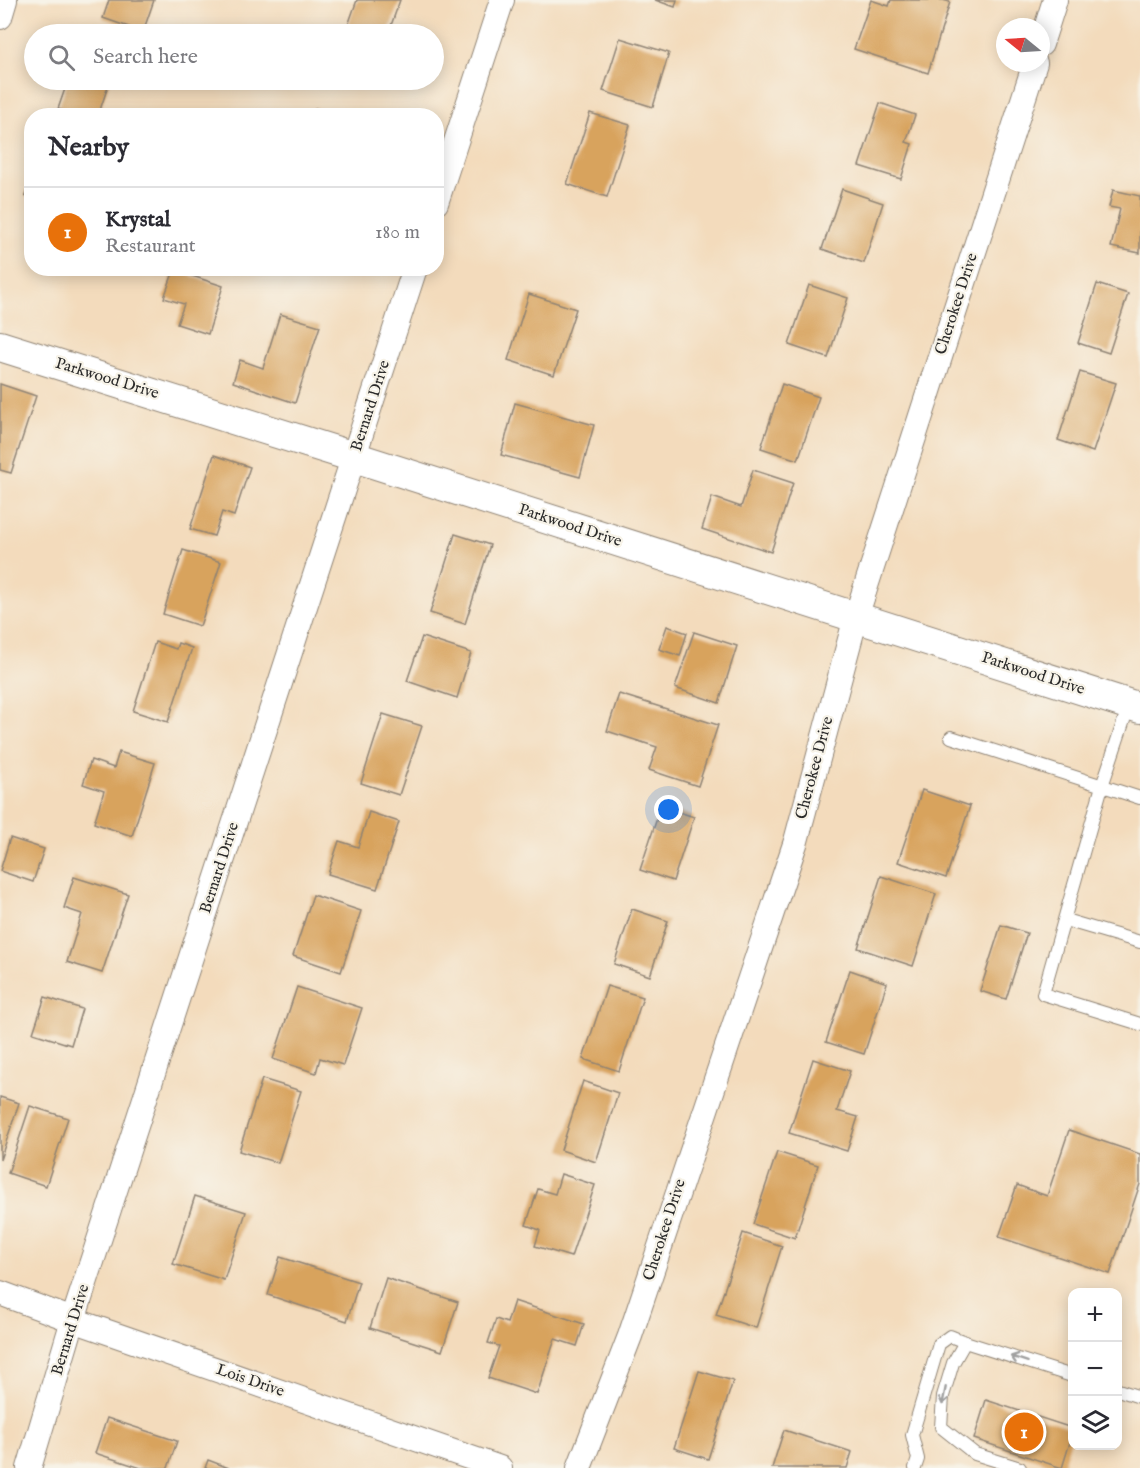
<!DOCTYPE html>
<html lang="en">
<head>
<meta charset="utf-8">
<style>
	:root { --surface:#fff; --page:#f7f7f7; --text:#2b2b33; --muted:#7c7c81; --line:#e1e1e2; --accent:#ea580c }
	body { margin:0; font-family:"IM FELL English",serif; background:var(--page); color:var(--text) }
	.controls { position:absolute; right:18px; bottom:18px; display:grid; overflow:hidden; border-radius:12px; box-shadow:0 3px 15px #0003 }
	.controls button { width:54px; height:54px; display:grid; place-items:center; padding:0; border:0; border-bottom:2px solid var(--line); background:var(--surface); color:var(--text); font:30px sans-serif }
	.compass { position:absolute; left:996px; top:18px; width:54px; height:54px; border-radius:50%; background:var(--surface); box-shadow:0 3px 15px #0003; rotate:288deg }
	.you { position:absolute; left:669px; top:810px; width:21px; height:21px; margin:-15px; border:4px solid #fff; border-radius:50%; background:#1a73e8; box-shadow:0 0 0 9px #1a73e833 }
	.badge { display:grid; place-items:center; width:39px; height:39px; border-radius:50%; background:var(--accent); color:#fff; font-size:20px; font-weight:700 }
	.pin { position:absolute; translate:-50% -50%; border:3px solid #fff; box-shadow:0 2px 6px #0006 }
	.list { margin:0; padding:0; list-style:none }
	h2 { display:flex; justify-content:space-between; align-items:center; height:78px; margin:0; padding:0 24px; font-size:26px }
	h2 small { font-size:20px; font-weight:400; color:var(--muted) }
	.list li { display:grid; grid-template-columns:39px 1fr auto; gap:18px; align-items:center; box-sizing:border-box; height:90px; padding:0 24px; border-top:2px solid var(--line) }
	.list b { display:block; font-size:22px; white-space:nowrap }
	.list p { margin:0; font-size:20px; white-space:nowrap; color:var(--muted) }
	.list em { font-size:20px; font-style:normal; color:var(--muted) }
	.icon { flex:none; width:33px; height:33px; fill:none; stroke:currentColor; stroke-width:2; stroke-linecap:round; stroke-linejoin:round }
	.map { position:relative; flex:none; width:1140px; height:1468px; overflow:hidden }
	.search { position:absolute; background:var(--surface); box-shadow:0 3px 15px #0003; left:24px; top:24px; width:420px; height:66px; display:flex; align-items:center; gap:15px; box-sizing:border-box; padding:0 21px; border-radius:33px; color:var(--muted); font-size:22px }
	.panel { position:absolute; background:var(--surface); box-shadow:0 3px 15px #0003; left:24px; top:108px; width:420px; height:168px; border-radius:24px }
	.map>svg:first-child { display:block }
	.building { fill:#d8a35d }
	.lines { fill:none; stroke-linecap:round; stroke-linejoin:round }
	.service-casing { stroke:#8f8374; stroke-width:14 }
	.minor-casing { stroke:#8f8374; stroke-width:26 }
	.tertiary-casing { stroke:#8f8374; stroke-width:32 }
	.service { stroke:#fff; stroke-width:12 }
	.minor { stroke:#fff; stroke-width:24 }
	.tertiary { stroke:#fff; stroke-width:30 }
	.oneway { stroke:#a0a0a0 }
	.labels { text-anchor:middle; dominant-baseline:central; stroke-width:4.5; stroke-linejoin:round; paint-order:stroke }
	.street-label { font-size:16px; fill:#2b2b2b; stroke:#f7f3e8 }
</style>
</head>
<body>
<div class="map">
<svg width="1140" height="1468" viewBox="0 0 1140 1468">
	<rect width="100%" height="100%" fill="#f7f3e8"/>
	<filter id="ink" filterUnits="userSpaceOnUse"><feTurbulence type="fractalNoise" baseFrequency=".0167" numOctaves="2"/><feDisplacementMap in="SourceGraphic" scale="12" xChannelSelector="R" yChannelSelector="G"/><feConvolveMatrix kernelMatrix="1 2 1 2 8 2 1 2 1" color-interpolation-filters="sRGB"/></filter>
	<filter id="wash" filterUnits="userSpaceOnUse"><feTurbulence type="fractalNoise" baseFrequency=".008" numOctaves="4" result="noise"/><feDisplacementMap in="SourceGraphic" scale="24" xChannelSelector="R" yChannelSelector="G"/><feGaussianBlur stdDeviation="1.35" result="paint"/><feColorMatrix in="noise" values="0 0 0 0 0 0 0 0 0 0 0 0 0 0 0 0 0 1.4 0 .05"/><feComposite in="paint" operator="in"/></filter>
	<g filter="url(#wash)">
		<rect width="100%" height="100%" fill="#f3dbbc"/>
		<g id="blocks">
			<g class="building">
				<polygon points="109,0 154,0 143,32 103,18"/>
				<polygon points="357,0 400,0 388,34 345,34"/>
				<polygon points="655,0 677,0 675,7"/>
				<polygon points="871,0 889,6 891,0 943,0 950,2 928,73 854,49"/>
				<polygon points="620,38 669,53 653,107 603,91"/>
				<polygon points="68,80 110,80 98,116 79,116 58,109"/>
				<polygon points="880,103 915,115 906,142 912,144 901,179 859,166"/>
				<polygon points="315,108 337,115 337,116 313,116"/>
				<polygon points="590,113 630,125 607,197 567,184"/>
				<polygon points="31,179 32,179 32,199 25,196"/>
				<polygon points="842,189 883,203 864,263 822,249"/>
				<polygon points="1113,190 1140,196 1140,253 1111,247 1120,209 1109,207"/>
				<polygon points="174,270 223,286 208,334 177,324 184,304 164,298"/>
				<polygon points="1097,284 1128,294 1109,353 1078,343"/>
				<polygon points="809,285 848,298 828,358 789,345"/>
				<polygon points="529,294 576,309 554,375 508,360"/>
				<polygon points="280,314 320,326 295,403 233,382 240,360 263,368"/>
				<polygon points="1080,372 1116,383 1093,452 1058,440"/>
				<polygon points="0,384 36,396 11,473 0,470"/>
				<polygon points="782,384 819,397 798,460 761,448"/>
				<polygon points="515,403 594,425 580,477 501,455"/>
				<polygon points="214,455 250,467 234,516 222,512 214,536 190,529"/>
				<polygon points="753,470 793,483 771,552 702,529 712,497 741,507"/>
				<polygon points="455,534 490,545 465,624 430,613"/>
				<polygon points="183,550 221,562 200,626 163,614"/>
				<polygon points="667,626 687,633 680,656 659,649"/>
				<polygon points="694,632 737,646 719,703 675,688"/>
				<polygon points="422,637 471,653 457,698 407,681"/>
				<polygon points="155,642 176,649 178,643 192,648 168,722 133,711"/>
				<polygon points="619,694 718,725 698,786 649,770 657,747 607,731"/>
				<polygon points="383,714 422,726 399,795 361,783"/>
				<polygon points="119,752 155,763 132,836 94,823 104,791 83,784 91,760 114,768"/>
				<polygon points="922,790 970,806 946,878 898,862"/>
				<polygon points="661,806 694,817 673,881 640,870"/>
				<polygon points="369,812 399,822 377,889 328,874 339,841 358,847"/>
				<polygon points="10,838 44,849 33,882 0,871"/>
				<polygon points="881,876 936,894 913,966 858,948"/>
				<polygon points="74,877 128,894 102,973 67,962 82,914 64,908"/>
				<polygon points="313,895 361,911 341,972 293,956"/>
				<polygon points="632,909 668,921 650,976 614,964"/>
				<polygon points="1001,925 1027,933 1006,999 980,991"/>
				<polygon points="850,970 887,983 864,1054 826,1042"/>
				<polygon points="607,986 643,997 619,1071 583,1059"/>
				<polygon points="297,987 362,1008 343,1065 320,1058 316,1073 273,1059"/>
				<polygon points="45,997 82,1009 71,1045 33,1033"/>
				<polygon points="813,1059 850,1071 837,1111 858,1117 847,1151 789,1133"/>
				<polygon points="262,1079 301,1091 278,1163 239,1151"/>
				<polygon points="583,1081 618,1093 596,1162 561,1150"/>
				<polygon points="0,1097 19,1103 0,1160"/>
				<polygon points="30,1106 68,1118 46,1186 8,1173"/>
				<polygon points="1069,1130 1140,1154 1140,1184 1110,1274 999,1237 1017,1185 1047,1196"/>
				<polygon points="777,1152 818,1165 795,1238 753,1224"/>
				<polygon points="561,1174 595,1185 571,1257 535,1246 540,1230 526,1225 538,1189 555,1194"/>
				<polygon points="195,1196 246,1212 224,1280 173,1264"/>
				<polygon points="743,1233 782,1246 756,1328 716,1315"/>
				<polygon points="280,1257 359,1282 347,1321 268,1295"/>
				<polygon points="386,1278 458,1302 442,1351 370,1328"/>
				<polygon points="514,1301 584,1324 577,1346 555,1339 537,1394 488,1378 499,1346 488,1343 496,1319 507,1323"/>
				<polygon points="699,1371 733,1381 708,1459 674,1448"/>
				<polygon points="986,1400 1072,1428 1072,1436 1062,1468 974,1439"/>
				<polygon points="107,1418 177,1441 168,1468 141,1468 95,1453"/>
				<polygon points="784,1430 852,1452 847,1468 772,1468"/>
				<polygon points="208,1460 229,1468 205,1468"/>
			</g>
		</g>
	</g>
	<g filter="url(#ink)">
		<use href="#blocks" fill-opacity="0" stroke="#8f8374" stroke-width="1.5"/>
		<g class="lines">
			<g class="service-casing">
				<g id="service">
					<polyline points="1129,705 1102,786 1043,994 1140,1024"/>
					<polyline points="951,737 1140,798"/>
					<polyline points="1065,920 1140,942"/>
					<polyline points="965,1342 953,1363 943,1396 941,1427 975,1454 1020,1468"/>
					<polyline points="1118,1390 1140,1397"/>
					<polyline points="915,1468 918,1459 912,1435 939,1344 950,1336 965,1342 1072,1376"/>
				</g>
			</g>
			<g class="minor-casing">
				<g id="minor">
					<polyline points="0,17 5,0"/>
					<polyline points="1041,44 1055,0"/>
					<polyline points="436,203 502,0"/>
					<polyline points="0,1293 73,1320 500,1468"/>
					<polyline points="29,1468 73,1320 415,268"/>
					<polyline points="579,1468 630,1336 796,841 856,617 1035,63"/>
				</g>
			</g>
			<g class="tertiary-casing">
				<polyline id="tertiary" points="0,346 354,457 1140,708"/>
			</g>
			<use href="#service" class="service"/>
			<use href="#minor" class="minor"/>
			<use href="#tertiary" class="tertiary"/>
		</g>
		<defs><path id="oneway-shaft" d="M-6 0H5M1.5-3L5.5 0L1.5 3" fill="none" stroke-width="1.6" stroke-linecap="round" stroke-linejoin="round" transform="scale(1.5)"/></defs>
		<g class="oneway">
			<use href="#oneway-shaft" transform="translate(1019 1359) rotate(-162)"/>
			<use href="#oneway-shaft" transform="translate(944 1396) rotate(101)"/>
		</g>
	</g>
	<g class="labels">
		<g class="street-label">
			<text transform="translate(957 304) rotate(-72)">Cherokee Drive</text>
			<text transform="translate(107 379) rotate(17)">Parkwood Drive</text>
			<text transform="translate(371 406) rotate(-72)">Bernard Drive</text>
			<text transform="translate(570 526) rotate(18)">Parkwood Drive</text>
			<text transform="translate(1033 674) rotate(18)">Parkwood Drive</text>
			<text transform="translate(815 768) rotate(-75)">Cherokee Drive</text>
			<text transform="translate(220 868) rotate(-72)">Bernard Drive</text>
			<text transform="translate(665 1230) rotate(-72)">Cherokee Drive</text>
			<text transform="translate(71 1330) rotate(-73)">Bernard Drive</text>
			<text transform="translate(250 1381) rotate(19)">Lois Drive</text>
		</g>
	</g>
</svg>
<div class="controls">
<button>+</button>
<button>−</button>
<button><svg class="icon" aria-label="layers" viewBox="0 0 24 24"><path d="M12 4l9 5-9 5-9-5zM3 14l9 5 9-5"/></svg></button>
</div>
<svg class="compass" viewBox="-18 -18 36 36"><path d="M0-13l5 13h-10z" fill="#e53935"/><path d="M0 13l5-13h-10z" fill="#7c7c81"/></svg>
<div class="you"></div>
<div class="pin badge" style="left:1024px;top:1432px;background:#e8710a">1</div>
<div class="search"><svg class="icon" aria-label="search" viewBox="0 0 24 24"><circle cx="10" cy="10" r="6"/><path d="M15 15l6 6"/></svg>Search here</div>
<section class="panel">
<h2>Nearby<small></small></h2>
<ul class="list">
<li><span class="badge" style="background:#e8710a">1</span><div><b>Krystal</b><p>Restaurant</p></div><em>180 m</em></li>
</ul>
</section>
</div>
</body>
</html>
